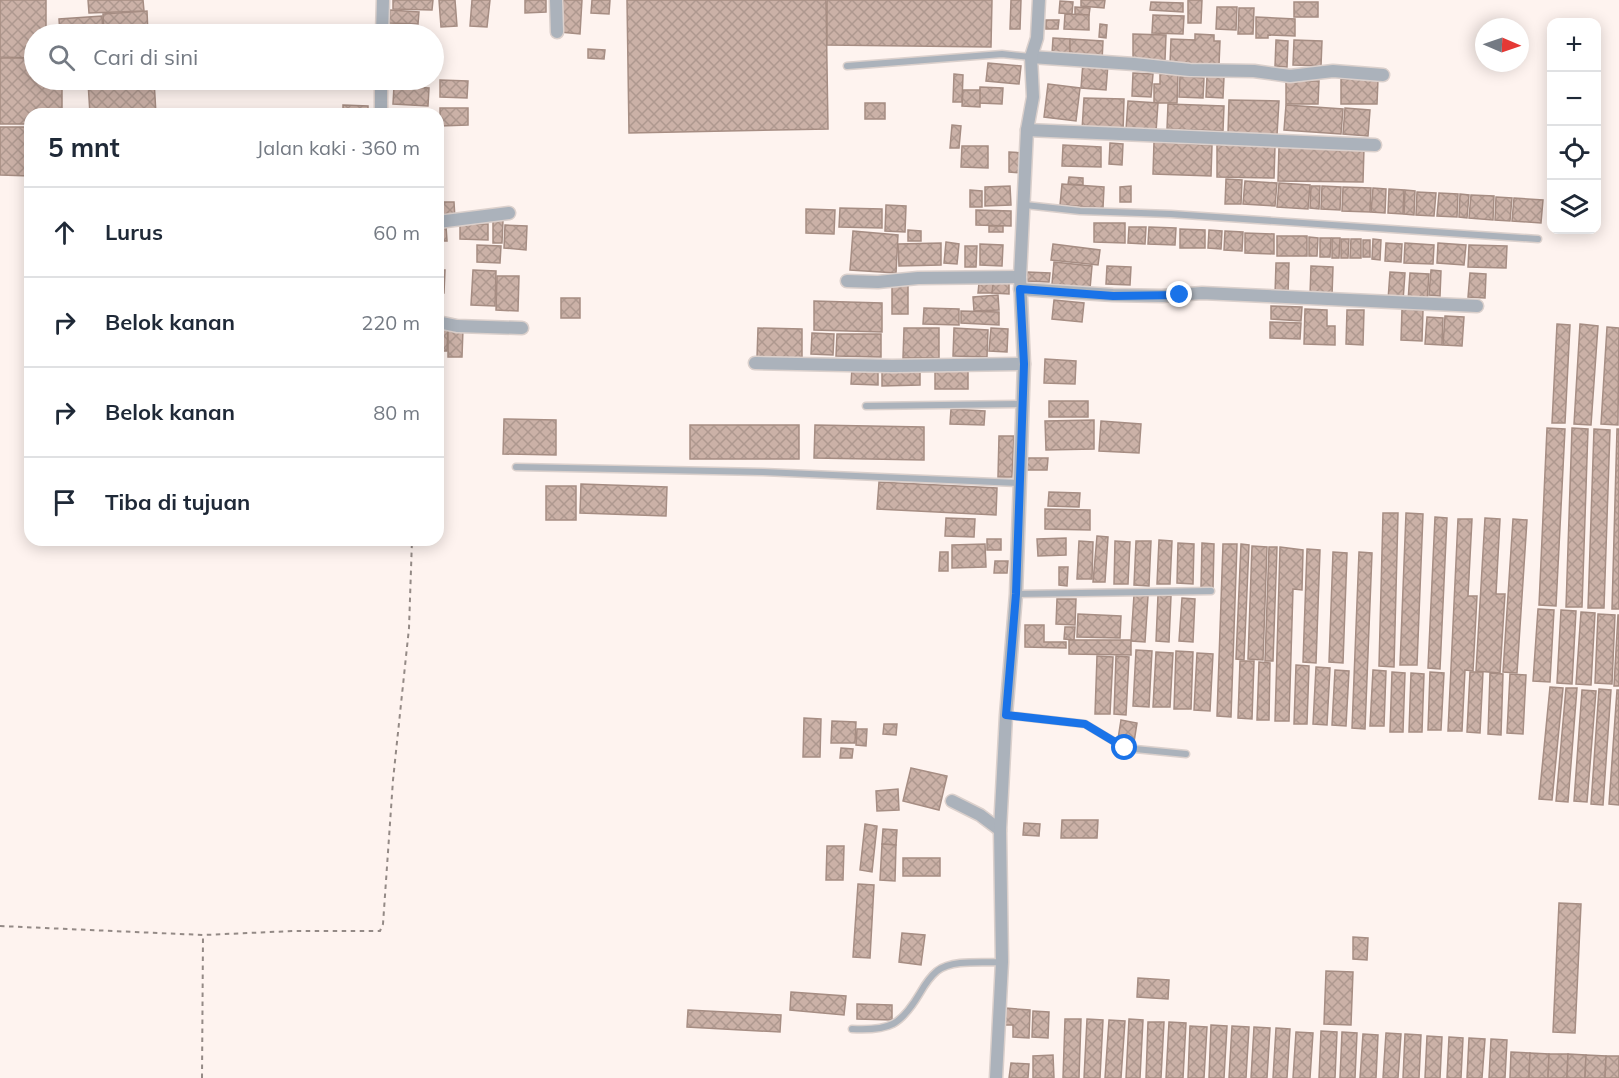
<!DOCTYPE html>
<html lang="id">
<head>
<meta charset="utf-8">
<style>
	:root { --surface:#fff; --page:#f2f2f3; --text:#1f2937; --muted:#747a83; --line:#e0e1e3 }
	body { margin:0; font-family:Mulish,sans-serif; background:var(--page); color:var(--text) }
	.controls { position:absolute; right:18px; top:18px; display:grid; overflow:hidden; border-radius:12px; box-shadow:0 3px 15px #0003 }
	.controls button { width:54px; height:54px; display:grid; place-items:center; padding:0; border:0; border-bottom:2px solid var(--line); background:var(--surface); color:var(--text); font:30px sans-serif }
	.compass { position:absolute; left:1475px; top:18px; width:54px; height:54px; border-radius:50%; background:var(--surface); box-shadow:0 3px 15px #0003; rotate:92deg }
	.stop { position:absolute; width:18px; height:18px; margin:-14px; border:4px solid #1a73e8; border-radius:50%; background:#fff }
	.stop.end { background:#1a73e8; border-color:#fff; box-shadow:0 2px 6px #0008 }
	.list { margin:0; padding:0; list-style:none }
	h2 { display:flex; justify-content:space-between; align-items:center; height:78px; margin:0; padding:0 24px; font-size:26px }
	h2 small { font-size:20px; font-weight:400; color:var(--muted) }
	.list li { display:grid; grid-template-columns:39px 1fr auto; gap:18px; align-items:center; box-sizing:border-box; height:90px; padding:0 24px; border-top:2px solid var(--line) }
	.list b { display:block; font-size:22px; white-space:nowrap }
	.list em { font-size:20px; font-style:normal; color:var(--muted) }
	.icon { flex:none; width:33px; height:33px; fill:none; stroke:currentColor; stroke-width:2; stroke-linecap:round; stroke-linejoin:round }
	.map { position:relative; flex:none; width:1619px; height:1078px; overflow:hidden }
	.search { position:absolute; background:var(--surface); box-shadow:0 3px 15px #0003; left:24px; top:24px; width:420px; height:66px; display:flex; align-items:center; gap:15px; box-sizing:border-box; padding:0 21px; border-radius:33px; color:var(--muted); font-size:22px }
	.panel { position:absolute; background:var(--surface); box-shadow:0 3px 15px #0003; left:24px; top:108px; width:420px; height:438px; border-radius:18px }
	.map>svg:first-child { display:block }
	.building { fill:url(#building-cross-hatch); stroke:#a68d83; stroke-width:1.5 }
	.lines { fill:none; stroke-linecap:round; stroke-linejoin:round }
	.lane-casing { stroke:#dbd0cc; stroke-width:9 }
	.street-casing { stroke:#dbd0cc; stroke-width:15 }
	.path { stroke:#948a86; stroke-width:2; stroke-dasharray:4.5 4.5; stroke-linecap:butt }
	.lane { stroke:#abb2bb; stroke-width:6 }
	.street { stroke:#abb2bb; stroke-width:12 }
	.route { stroke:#1a73e8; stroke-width:8 }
</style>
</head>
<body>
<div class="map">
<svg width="1619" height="1078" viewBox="0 0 1619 1078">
	<defs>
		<pattern id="building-cross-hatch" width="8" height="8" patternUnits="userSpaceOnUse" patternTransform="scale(1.5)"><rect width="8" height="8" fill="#cbb1a7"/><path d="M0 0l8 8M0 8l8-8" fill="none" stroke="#ae988f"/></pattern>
	</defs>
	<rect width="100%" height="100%" fill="#fef3ef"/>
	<g class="building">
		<polygon points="0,0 46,0 46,34 34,34 34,58 0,57"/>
		<polygon points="88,0 143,0 144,11 89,13"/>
		<polygon points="393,0 433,0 432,10 393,9"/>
		<polygon points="439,0 455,0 457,26 441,27"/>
		<polygon points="472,0 490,0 487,27 470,26"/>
		<polygon points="525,0 546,0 546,12 525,13"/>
		<polygon points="563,0 582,0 580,34 560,32"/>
		<polygon points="592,0 610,0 609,14 591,13"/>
		<polygon points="627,0 826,0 828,129 629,133"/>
		<polygon points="827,0 992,0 991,47 827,45"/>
		<polygon points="1011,0 1021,0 1020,29 1010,29"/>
		<polygon points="1081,0 1105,0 1104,8 1081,6"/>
		<polygon points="1188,0 1202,0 1201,23 1188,23"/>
		<polygon points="1060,1 1073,2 1072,14 1059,13"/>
		<polygon points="1151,2 1183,3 1183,12 1150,10"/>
		<rect x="1294" y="2" width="24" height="15"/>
		<polygon points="1075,7 1090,8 1089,15 1075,14"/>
		<polygon points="1217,7 1237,7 1236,30 1216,29"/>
		<polygon points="1239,8 1254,8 1253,34 1238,34"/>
		<polygon points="390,10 419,12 418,24 389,23"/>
		<polygon points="147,11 148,34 104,34 103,14"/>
		<polygon points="1065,14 1089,15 1089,30 1064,29"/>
		<polygon points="1153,15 1184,16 1183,34 1152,33"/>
		<polygon points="102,16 103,34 60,34 59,19"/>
		<polygon points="1256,17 1295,19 1295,36 1268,35 1268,38 1256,38"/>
		<polygon points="1046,20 1059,20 1058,29 1046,29"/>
		<polygon points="1100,24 1107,25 1106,38 1099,37"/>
		<polygon points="389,26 417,28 417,34 389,34"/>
		<polygon points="1133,34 1166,35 1165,60 1133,59"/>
		<polygon points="1195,34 1214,35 1214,41 1220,41 1219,65 1170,64 1171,39 1195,40"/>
		<polygon points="1053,38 1070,39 1070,55 1052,54"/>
		<polygon points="1070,39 1103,41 1102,61 1070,59"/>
		<polygon points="1276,40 1288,41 1287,67 1275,66"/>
		<polygon points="1294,40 1322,41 1321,66 1293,65"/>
		<polygon points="588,49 605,50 604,59 588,58"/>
		<polygon points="0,58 34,58 34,80 62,80 62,114 30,114 30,124 0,124"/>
		<polygon points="1083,62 1108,64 1106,90 1081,88"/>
		<polygon points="988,63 1021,66 1019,84 986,81"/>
		<polygon points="1133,73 1153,74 1151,97 1132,96"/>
		<polygon points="954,74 963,75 962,102 953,102"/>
		<polygon points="1160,74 1178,75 1177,103 1154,103 1154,84 1160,84"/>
		<polygon points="1180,76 1204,78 1203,98 1179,97"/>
		<polygon points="1207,76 1224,77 1223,98 1206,97"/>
		<polygon points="1341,79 1378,79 1377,104 1341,104"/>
		<polygon points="63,80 106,80 64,83"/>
		<polygon points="126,80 154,80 156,114 90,114 88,82"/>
		<polygon points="392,80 424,80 424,83"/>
		<polygon points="440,80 468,81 467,98 440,97"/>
		<polygon points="1286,81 1319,81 1318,104 1286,104"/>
		<polygon points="1048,84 1080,88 1076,121 1044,117"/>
		<polygon points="394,86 429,88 428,106 393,104"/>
		<polygon points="980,87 1003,88 1002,104 979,103"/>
		<polygon points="963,90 980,90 980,107 962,106"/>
		<polygon points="1084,98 1124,99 1123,132 1082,130"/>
		<polygon points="1229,100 1279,101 1277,135 1228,133"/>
		<polygon points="1128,101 1158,103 1156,132 1126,130"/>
		<rect x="865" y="103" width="20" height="16"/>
		<polygon points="1168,104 1224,106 1223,131 1167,129"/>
		<polygon points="343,105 368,106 368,114 343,114"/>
		<polygon points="1286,105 1343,109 1341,134 1284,130"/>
		<polygon points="440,108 468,108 468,125 440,126"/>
		<polygon points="1345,108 1370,110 1368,136 1343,134"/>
		<polygon points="952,125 961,126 959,148 950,148"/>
		<polygon points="0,127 30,127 30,176 0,175"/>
		<polygon points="1154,142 1212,145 1211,176 1153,174"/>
		<polygon points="1110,143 1123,144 1122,165 1109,164"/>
		<polygon points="1063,145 1101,147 1101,167 1062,166"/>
		<polygon points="1217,145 1275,146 1274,178 1217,177"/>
		<polygon points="962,146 988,146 988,168 961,167"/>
		<polygon points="1279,146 1364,148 1363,182 1278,181"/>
		<polygon points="1009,152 1024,153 1023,173 1009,172"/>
		<polygon points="1069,177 1083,178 1083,185 1068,184"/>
		<polygon points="1226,179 1242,180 1241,204 1225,204"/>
		<polygon points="1245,181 1277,183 1275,206 1243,204"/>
		<polygon points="1279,183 1310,185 1308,209 1277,207"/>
		<polygon points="1062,184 1104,187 1103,208 1060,205"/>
		<polygon points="1010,186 1011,205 985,206 985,187"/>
		<polygon points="1131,186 1131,202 1120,202 1120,187"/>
		<polygon points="1311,186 1320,186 1319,209 1310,208"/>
		<polygon points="1322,186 1341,187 1340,210 1321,209"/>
		<polygon points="1343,187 1371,188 1370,212 1342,211"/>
		<polygon points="1373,188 1386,189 1385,213 1371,212"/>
		<polygon points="1389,189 1404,190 1403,214 1388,213"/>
		<polygon points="970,190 982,191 982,207 970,207"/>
		<polygon points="1405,190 1415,191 1414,215 1404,214"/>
		<polygon points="1417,192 1436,193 1434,216 1416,215"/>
		<polygon points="1439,193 1458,194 1457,217 1437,216"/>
		<polygon points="1460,194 1469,195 1467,218 1459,217"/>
		<polygon points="1471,195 1494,196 1493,220 1469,218"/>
		<polygon points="1496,197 1512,198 1510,221 1495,220"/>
		<polygon points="1514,198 1543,200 1541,223 1512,221"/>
		<polygon points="438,202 454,202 455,219 438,219"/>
		<polygon points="886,205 906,206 905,232 885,231"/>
		<polygon points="840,208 882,209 882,228 839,227"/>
		<polygon points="806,209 835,210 834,234 806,233"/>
		<polygon points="976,210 1011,211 1011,226 976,225"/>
		<polygon points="493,220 503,220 502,243 493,243"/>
		<polygon points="1094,223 1125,223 1125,243 1094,242"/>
		<polygon points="460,224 488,224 488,240 460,239"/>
		<polygon points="505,225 527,226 526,250 504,248"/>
		<polygon points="446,226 447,241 438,241 438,227"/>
		<rect x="989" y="226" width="14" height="6"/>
		<polygon points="1129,227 1146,227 1145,244 1128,243"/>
		<polygon points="1149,227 1176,228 1175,245 1148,244"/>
		<polygon points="1180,229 1205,230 1205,248 1180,248"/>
		<polygon points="908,230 921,231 921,241 908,241"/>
		<polygon points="1209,230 1222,231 1221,249 1208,248"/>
		<polygon points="853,231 898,235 896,273 850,270"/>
		<polygon points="1225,231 1243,232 1242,251 1224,250"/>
		<polygon points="1245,233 1274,234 1274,254 1245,253"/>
		<rect x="1277" y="236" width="30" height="20"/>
		<polygon points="1309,237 1318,238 1317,256 1309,256"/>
		<polygon points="1320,238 1331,238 1330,257 1320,257"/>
		<polygon points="1332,238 1340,238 1339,258 1332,258"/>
		<polygon points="1341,239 1349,239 1348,258 1341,258"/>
		<polygon points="1351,239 1361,239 1361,258 1350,258"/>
		<polygon points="1373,239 1381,240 1380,260 1372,259"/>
		<rect x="1363" y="240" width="7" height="17"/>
		<polygon points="946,242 959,244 957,264 944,263"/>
		<polygon points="941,243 941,265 899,266 898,244"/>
		<polygon points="1386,243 1402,244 1401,262 1385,261"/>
		<polygon points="1405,243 1434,245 1433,264 1404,263"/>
		<polygon points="1438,243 1466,245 1464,265 1437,263"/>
		<polygon points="980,244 1003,245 1002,266 980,265"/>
		<polygon points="1053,244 1100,250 1098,265 1051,260"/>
		<polygon points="477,245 501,246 500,263 477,262"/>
		<polygon points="1469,245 1507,246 1506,268 1468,267"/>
		<polygon points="965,246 977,246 976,267 965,267"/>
		<polygon points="1054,262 1092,266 1090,289 1052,284"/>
		<polygon points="1276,263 1289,263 1288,295 1275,294"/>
		<polygon points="1107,266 1131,267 1130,285 1106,284"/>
		<polygon points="1311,266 1333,267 1332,296 1310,295"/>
		<polygon points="438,270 445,270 444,293 438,293"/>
		<polygon points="473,270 496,271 495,306 471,305"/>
		<polygon points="1431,270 1441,271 1440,296 1429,295"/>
		<polygon points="1027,272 1050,273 1049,282 1027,281"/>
		<polygon points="1390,272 1405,273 1403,301 1388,300"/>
		<polygon points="1410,273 1429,274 1427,302 1408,301"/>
		<polygon points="1470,273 1486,274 1485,298 1468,297"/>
		<polygon points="497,276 519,276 518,311 496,310"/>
		<polygon points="993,281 1009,281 1009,294 992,293"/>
		<polygon points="979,283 993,284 992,293 978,293"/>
		<polygon points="892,284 908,285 908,314 892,314"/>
		<polygon points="998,295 999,310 974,311 973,297"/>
		<rect x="561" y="298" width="19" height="20"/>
		<polygon points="1054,300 1084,303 1082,322 1052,319"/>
		<polygon points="814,301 882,303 882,332 814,330"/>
		<polygon points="1271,306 1302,307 1301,321 1271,319"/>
		<polygon points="924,308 959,309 959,325 923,324"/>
		<polygon points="1305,309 1327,310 1327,326 1335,326 1335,345 1304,344"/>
		<polygon points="1402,309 1423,310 1422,341 1401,340"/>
		<polygon points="1347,310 1364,310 1363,345 1346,344"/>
		<polygon points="961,311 999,312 999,325 961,323"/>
		<polygon points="1445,316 1464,317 1462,346 1443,345"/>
		<polygon points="1427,317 1443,318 1442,345 1425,344"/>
		<polygon points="1270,322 1301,323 1300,339 1270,338"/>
		<polygon points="1557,324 1570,325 1565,423 1552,423"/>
		<polygon points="1580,324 1598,326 1591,425 1574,424"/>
		<polygon points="440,326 448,326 447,351 439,351"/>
		<polygon points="1607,327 1619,328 1618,425 1601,424"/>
		<polygon points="448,328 463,329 462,357 448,357"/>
		<polygon points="758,328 802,329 802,359 757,358"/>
		<polygon points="904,328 939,328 939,358 903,358"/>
		<polygon points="954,328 988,330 987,357 953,356"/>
		<polygon points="991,328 1008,329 1007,352 989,351"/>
		<polygon points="812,333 834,334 833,355 811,354"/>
		<polygon points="837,334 881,334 881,357 836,356"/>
		<polygon points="1045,359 1076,361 1075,384 1044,383"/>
		<polygon points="852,368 878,368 878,385 851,384"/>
		<polygon points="920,369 920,385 882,386 882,370"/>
		<rect x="935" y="369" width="33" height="20"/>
		<rect x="1049" y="401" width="39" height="16"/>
		<polygon points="951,409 985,411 984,425 950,424"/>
		<polygon points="504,419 556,420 556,455 503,454"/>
		<polygon points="1094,420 1094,449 1046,450 1045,421"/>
		<polygon points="1101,421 1141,424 1139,453 1099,451"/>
		<rect x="690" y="425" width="109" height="34"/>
		<polygon points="815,425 924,427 924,460 814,458"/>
		<polygon points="1547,428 1565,429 1556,606 1539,605"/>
		<polygon points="1572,428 1588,429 1582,607 1566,607"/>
		<polygon points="1594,429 1610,430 1604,608 1588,608"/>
		<polygon points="1617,429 1619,429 1619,609 1612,609"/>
		<polygon points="999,436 1014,436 1012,477 998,477"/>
		<polygon points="1027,458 1048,458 1047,470 1027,470"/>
		<polygon points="879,482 997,488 996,515 877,509"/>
		<polygon points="581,484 667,487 666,516 580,513"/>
		<rect x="546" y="486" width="30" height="34"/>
		<polygon points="1049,492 1080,493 1079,507 1048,506"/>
		<polygon points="1045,509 1090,510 1090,530 1045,529"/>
		<polygon points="1383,513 1398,513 1394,667 1379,666"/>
		<polygon points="1406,513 1423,514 1417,665 1400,665"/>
		<polygon points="1435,517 1447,518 1440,669 1428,668"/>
		<polygon points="946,518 975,519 974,537 945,536"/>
		<polygon points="1485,518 1500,519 1496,594 1505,594 1500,673 1476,671"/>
		<polygon points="1458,519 1472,519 1468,596 1477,596 1473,671 1465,670 1462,731 1448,731"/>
		<polygon points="1513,519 1527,520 1517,673 1503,672"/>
		<polygon points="1097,536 1108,537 1105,582 1093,582"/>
		<polygon points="1066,538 1066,555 1038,556 1037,539"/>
		<rect x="987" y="539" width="14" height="11"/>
		<polygon points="1159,540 1172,541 1170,584 1157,584"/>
		<polygon points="1079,541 1093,542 1092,579 1077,579"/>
		<polygon points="1115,541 1130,542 1128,584 1114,584"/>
		<polygon points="1136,541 1151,541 1149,586 1134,585"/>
		<polygon points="1178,543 1194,544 1193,584 1177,583"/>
		<polygon points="1202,543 1214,544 1213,588 1201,588"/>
		<polygon points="985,544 986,567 952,568 952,545"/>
		<polygon points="1223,544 1237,544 1231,717 1217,716"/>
		<polygon points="1241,544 1249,545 1244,660 1236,659"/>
		<polygon points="1252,546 1267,547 1263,660 1248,659"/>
		<polygon points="1269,547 1277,547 1273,661 1265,661"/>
		<polygon points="1280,547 1303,550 1302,590 1293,589 1289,721 1275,721"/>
		<polygon points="1307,549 1320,550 1316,663 1303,662"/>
		<polygon points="940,552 948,552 948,571 939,571"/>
		<polygon points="1333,552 1347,553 1343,663 1329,662"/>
		<polygon points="1359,552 1372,553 1365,729 1352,728"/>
		<polygon points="995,561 1008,561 1007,573 994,573"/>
		<polygon points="1059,567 1068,567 1067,586 1059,585"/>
		<polygon points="1134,595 1148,596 1145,642 1131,641"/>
		<polygon points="1158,595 1171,596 1169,642 1156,641"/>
		<polygon points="1182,598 1195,599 1193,642 1179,641"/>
		<polygon points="1057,599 1076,599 1075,625 1056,624"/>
		<polygon points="1538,609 1554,610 1550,682 1533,681"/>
		<polygon points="1561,610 1576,611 1572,684 1557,683"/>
		<polygon points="1581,612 1595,613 1591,685 1576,684"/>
		<polygon points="1078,614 1121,616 1120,638 1077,637"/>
		<polygon points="1598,614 1615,615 1612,684 1595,683"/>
		<polygon points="1618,615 1619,615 1619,686 1614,686"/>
		<polygon points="1025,625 1044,625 1044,642 1066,642 1066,648 1025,647"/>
		<polygon points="1065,627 1075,627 1074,640 1064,639"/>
		<polygon points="1069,640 1131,640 1131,655 1069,654"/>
		<polygon points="1136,650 1152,651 1149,707 1133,706"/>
		<polygon points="1176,651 1193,652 1191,709 1174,709"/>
		<polygon points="1156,652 1173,653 1170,707 1153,707"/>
		<polygon points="1197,653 1213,654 1210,711 1194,710"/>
		<polygon points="1097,656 1113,657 1110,714 1095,714"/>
		<polygon points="1116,656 1129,657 1126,715 1114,714"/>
		<polygon points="1240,661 1254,661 1252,719 1238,718"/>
		<polygon points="1259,662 1270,663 1269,720 1257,720"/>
		<polygon points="1296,665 1309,666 1307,724 1294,724"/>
		<polygon points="1316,667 1330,668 1327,725 1313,724"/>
		<polygon points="1335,670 1349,671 1346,726 1332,725"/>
		<polygon points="1373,670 1386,671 1384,726 1370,726"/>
		<polygon points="1392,672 1405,673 1403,732 1390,732"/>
		<polygon points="1430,672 1444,673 1441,730 1428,730"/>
		<polygon points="1470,672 1483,672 1480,733 1467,732"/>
		<polygon points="1411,673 1424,674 1422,732 1409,732"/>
		<polygon points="1490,673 1503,674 1501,735 1488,734"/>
		<polygon points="1510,674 1526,675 1523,734 1507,733"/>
		<polygon points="1550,687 1563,688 1552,800 1539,799"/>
		<polygon points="1566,688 1577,688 1568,802 1556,801"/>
		<polygon points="1599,689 1611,690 1603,805 1591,804"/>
		<polygon points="1582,690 1596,691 1587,802 1574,801"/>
		<polygon points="1617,690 1619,690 1619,805 1609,804"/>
		<polygon points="804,718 821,719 820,757 803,757"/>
		<polygon points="1121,720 1137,723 1134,742 1118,739"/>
		<polygon points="832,721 856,722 855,743 831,743"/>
		<polygon points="884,724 897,724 896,735 883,734"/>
		<polygon points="857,729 867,729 866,746 856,745"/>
		<polygon points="841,748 853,749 852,758 840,758"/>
		<polygon points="911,768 947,776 939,810 903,801"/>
		<polygon points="898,789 899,810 877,811 876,791"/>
		<polygon points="1062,820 1098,820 1097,838 1061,838"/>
		<polygon points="1024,823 1040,824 1039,836 1023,835"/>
		<polygon points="865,824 877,826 872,872 860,870"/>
		<polygon points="883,829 897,830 896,845 882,844"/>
		<polygon points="882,844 896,845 895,881 880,880"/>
		<polygon points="827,846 844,846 843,880 826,880"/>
		<rect x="903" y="858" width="37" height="18"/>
		<polygon points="858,884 874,885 870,958 853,957"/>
		<polygon points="1559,903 1581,904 1575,1033 1553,1032"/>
		<polygon points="902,933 925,935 921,965 899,962"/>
		<polygon points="1353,937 1368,938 1367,960 1353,959"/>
		<polygon points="1326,971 1353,972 1351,1025 1324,1024"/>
		<polygon points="1138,978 1169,980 1168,999 1137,997"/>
		<polygon points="791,992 846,996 844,1015 790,1010"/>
		<polygon points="857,1004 892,1005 892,1020 857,1019"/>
		<polygon points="1005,1008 1030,1010 1029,1038 1013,1037 1013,1025 1004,1025"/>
		<polygon points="688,1010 781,1015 780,1032 687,1027"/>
		<polygon points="1033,1011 1049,1012 1048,1038 1032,1037"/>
		<polygon points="1065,1019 1081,1019 1079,1078 1063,1078"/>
		<polygon points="1087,1019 1103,1020 1100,1078 1084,1078"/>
		<polygon points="1129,1019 1143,1020 1140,1078 1126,1078"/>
		<polygon points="1109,1020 1125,1021 1121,1078 1105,1078"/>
		<polygon points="1148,1022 1164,1022 1161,1078 1146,1078"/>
		<polygon points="1169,1022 1186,1023 1183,1078 1166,1078"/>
		<polygon points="1211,1025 1227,1026 1224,1078 1209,1078"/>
		<polygon points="1190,1026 1207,1027 1204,1078 1188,1078"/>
		<polygon points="1232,1026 1249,1027 1246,1078 1229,1078"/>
		<polygon points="1254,1027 1270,1028 1267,1078 1251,1078"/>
		<polygon points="1276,1028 1290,1029 1287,1078 1273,1078"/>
		<polygon points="1321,1031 1337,1032 1335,1078 1319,1078"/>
		<polygon points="1296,1032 1313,1033 1310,1078 1293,1078"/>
		<polygon points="1342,1032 1357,1033 1355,1078 1340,1078"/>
		<polygon points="1386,1033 1401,1034 1398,1078 1383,1078"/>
		<polygon points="1363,1034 1378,1035 1376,1078 1360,1078"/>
		<polygon points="1405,1034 1421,1035 1419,1078 1403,1078"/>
		<polygon points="1427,1036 1442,1037 1440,1078 1425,1078"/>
		<polygon points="1449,1037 1463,1038 1461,1078 1447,1078"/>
		<polygon points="1469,1038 1485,1039 1482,1078 1467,1078"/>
		<polygon points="1491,1039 1507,1040 1505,1078 1489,1078"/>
		<polygon points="1511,1052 1530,1053 1529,1078 1510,1078"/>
		<polygon points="1530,1053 1549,1054 1548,1078 1529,1078"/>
		<polygon points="1549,1054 1568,1054 1567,1078 1548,1078"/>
		<polygon points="1568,1054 1586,1055 1585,1078 1567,1078"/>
		<polygon points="1053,1055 1054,1078 1033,1078 1033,1056"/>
		<polygon points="1586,1055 1606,1056 1605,1078 1585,1078"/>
		<polygon points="1606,1056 1619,1056 1619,1078 1605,1078"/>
		<polygon points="1011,1063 1029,1064 1028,1078 1009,1078"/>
	</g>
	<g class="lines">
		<g class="lane-casing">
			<g id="lane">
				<polyline points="847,66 1002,54 1031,57"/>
				<polyline points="1025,205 1080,211 1171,214 1538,239"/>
				<polyline points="866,406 1023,404"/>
				<polyline points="516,467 763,472 1019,483"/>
				<polyline points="1016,594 1211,591"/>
				<polyline points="1006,715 1085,724 1125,748 1186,754"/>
				<path d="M852 1029C890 1031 901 1025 920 993 924 986 931 976 937 971 953 959 983 963 1002 962"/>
			</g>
		</g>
		<g class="street-casing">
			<g id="street">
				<polyline points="556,0 557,32"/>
				<polyline points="382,34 383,0"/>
				<polyline points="1031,57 1134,64 1190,70 1254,71 1290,76 1333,71 1383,75"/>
				<polyline points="381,114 381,80"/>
				<polyline points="1027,130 1375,145"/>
				<polyline points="438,222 509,213"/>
				<polyline points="847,281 878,282 918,278 1020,277"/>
				<polyline points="1020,289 1113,295 1162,296 1202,293 1477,306"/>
				<polyline points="438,322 457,326 522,328"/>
				<polyline points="755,363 892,366 1024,364"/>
				<polyline points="952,801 980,815 1000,830"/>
				<polyline points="996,1078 1002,962 1000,830 1006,715 1016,594 1024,364 1020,277 1027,130 1033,97 1031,57 1037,38 1039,0"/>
			</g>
		</g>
		<g class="path">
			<polyline points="0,926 203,935 294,931 380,931 383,924 393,780 409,628 412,540"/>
			<polyline points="202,1078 203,935"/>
		</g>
		<use href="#lane" class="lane"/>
		<use href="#street" class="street"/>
	</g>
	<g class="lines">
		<polyline class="route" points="1125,748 1085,724 1006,715 1016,594 1024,364 1020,289 1113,296 1180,295"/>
	</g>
</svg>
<div class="controls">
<button>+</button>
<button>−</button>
<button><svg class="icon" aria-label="locate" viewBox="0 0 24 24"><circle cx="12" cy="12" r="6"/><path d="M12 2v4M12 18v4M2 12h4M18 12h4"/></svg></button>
<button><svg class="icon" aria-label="layers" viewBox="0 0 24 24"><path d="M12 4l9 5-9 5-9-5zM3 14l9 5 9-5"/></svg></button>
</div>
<svg class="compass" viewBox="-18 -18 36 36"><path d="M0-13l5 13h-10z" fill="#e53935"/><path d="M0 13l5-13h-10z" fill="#747a83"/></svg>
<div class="stop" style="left:1125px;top:748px"></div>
<div class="stop end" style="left:1180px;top:295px"></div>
<div class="search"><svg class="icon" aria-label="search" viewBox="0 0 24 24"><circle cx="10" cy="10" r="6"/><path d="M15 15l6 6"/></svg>Cari di sini</div>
<section class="panel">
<h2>5 mnt<small>Jalan kaki · 360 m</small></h2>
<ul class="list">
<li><svg class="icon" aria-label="ahead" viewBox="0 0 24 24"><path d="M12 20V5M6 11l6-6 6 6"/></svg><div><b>Lurus</b></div><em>60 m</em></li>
<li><svg class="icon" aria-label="right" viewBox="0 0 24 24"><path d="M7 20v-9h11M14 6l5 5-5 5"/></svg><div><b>Belok kanan</b></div><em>220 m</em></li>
<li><svg class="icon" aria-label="right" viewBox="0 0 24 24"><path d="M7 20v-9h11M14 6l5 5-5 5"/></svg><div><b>Belok kanan</b></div><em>80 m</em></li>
<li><svg class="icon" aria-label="arrive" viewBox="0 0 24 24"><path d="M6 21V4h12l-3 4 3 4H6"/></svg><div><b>Tiba di tujuan</b></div></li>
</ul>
</section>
</div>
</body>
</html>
